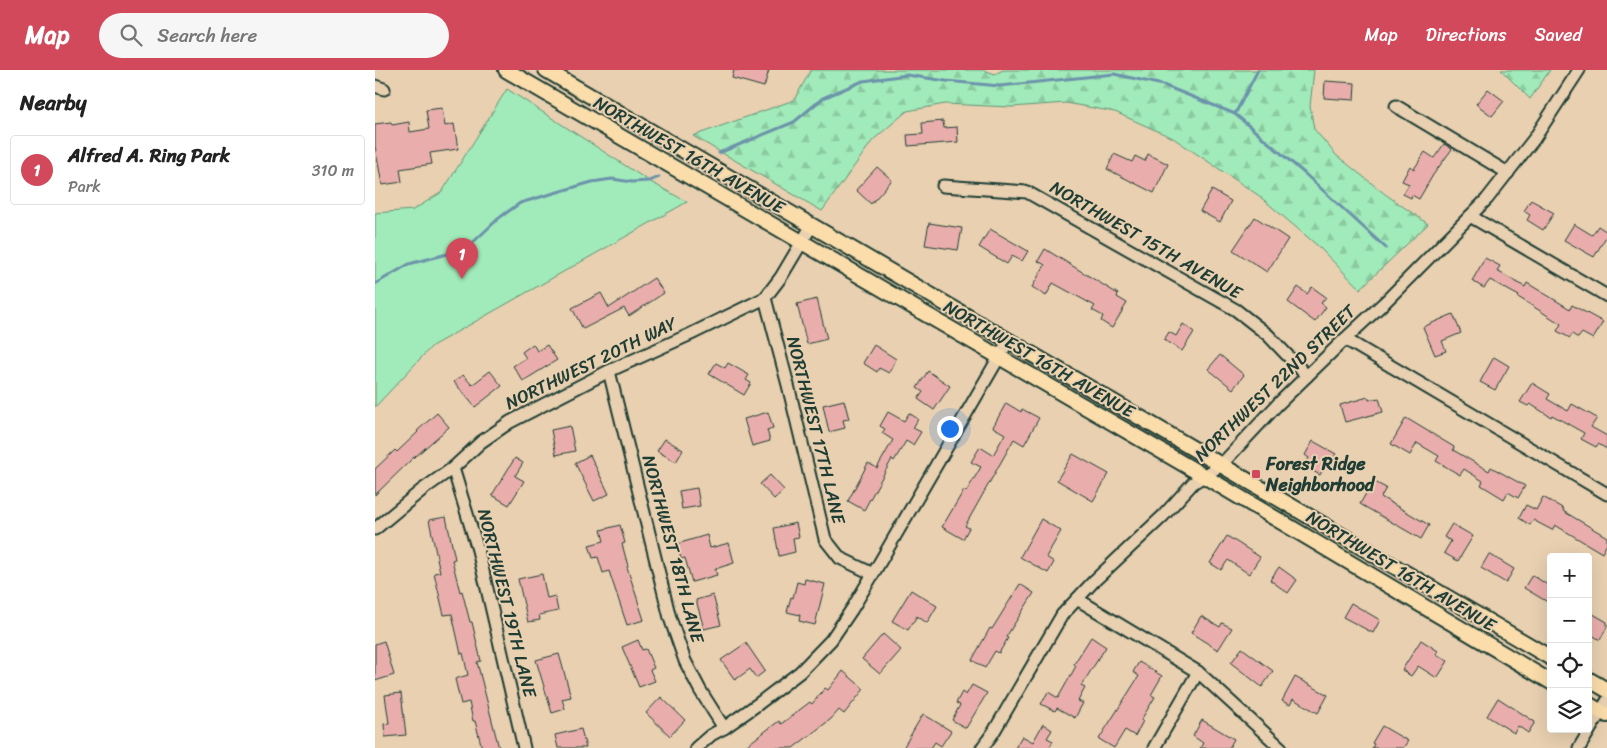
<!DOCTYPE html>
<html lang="en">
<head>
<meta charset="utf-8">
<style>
	:root { --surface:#fff; --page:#f6f6f6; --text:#222; --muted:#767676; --line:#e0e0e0; --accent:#d1495b }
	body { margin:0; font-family:Sriracha,sans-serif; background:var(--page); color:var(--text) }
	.controls { position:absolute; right:15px; bottom:15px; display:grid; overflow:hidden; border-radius:5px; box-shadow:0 5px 20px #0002 }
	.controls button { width:45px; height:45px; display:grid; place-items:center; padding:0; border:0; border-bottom:1px solid var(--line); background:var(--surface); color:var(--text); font:25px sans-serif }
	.you { position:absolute; left:574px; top:358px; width:18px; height:18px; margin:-12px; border:4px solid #fff; border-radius:50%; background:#1a73e8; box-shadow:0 0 0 8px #1a73e833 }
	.badge { display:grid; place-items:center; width:32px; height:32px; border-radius:50%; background:var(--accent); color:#fff; font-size:16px; font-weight:700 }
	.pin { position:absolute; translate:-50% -41px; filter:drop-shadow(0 1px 2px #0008) }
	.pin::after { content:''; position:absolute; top:26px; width:18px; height:15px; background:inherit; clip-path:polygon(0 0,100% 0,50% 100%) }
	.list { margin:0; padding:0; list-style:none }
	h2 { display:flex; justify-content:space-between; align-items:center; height:65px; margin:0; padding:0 20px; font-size:21px }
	h2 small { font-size:16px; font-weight:400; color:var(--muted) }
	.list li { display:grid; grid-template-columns:32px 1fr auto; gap:15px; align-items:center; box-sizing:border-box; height:70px; margin:0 10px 10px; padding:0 10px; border:1px solid var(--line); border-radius:5px }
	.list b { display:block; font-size:19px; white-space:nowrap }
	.list p { margin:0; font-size:16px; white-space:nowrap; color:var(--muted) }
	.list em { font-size:16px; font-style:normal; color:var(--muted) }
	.icon { flex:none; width:28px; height:28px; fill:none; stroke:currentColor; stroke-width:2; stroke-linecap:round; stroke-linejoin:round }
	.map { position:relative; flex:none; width:1232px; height:678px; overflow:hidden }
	header { display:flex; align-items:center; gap:30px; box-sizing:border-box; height:70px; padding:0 25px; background:var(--accent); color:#fff }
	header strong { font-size:24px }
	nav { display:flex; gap:28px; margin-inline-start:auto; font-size:18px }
	.search { width:350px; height:45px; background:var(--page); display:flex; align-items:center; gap:12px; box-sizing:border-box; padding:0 18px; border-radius:28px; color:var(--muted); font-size:19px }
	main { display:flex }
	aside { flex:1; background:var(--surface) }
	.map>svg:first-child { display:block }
	.forest { fill:url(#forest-firs); stroke:#609476 }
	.green { fill:#a1eab9; stroke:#609476 }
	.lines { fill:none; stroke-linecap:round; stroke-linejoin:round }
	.stream { stroke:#6c93ab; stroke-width:3 }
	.building { fill:#e9aeac; stroke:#1f3d34 }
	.minor-casing { stroke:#1f3d34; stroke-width:15 }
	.major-casing { stroke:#1f3d34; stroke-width:18 }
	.minor { stroke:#e8d0b0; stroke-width:11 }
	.major { stroke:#fbddab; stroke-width:14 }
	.poi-dot { fill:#d1495b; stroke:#e8d0b0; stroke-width:2 }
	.labels { text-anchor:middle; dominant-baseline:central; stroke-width:4; stroke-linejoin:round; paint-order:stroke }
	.street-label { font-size:18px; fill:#1f3d34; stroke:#e8d0b0 }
	.poi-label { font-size:18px; font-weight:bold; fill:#1f3d34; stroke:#e8d0b0; text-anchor:start }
</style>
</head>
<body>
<header>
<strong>Map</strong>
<div class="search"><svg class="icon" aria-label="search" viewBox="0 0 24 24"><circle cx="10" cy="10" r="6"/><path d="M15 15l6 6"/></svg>Search here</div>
<nav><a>Map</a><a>Directions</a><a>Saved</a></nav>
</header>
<main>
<aside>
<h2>Nearby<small></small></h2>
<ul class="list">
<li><span class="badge">1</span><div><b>Alfred A. Ring Park</b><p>Park</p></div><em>310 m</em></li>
</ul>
</aside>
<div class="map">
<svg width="1232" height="678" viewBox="0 0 1232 678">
	<defs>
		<pattern id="forest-firs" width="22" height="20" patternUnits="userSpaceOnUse" patternTransform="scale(1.25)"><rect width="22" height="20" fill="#a1eab9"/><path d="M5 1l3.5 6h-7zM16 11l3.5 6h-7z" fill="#8acaa0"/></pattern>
	</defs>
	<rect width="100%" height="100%" fill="#e8d0b0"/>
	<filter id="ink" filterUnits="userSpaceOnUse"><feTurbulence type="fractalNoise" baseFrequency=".02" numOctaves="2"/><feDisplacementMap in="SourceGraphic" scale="10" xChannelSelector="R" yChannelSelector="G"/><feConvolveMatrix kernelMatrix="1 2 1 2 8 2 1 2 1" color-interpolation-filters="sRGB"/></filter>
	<g filter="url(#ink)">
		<g class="forest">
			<polygon points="436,0 608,0 620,4 628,0 939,0 935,36 939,59 961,85 1010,124 1053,154 985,219 943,176 883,125 798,68 740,42 691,33 636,37 570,34 532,41 498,70 447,141 318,66 419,30"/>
			<polygon points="1126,0 1175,0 1155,29"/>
		</g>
		<polygon class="green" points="132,19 274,111 312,132 57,276 0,337 0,143 38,140 67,122"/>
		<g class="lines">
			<g class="stream">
				<polyline points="860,44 929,103 1011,178"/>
				<polyline points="344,83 419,52 448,28 488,11 532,5 571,11 625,16 739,4 788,15 860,44 883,0"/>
				<polyline points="0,214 34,194 91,179 124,148 145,133 217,112 237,109 257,112 274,111 284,107"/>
			</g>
		</g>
		<g class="building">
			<polygon points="359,0 394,0 389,17 357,8"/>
			<polygon points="950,11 980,13 979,30 949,28"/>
			<polygon points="1113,19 1129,31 1117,46 1101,34"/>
			<polygon points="67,38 70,56 79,54 83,79 55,83 57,94 25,99 27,112 7,115 0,76 0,54 16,52 17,55 34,52 35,62 54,59 51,40"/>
			<polygon points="568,51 569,58 582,57 583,72 533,76 532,65 548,64 547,53"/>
			<polygon points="1069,74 1077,79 1058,105 1044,129 1037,125 1036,128 1028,124 1034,114 1027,111 1035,96 1039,99 1050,82 1059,88"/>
			<polygon points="739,84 757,92 760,86 770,91 773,84 793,94 779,123 732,99"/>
			<polygon points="502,97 517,110 496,134 481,120"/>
			<polygon points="837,120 856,131 845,152 825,141"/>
			<polygon points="1156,130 1179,143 1168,160 1152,150 1155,145 1149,141"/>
			<polygon points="880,147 913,169 892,202 858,180"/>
			<polygon points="554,153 587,158 583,180 550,175"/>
			<polygon points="1199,154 1217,165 1223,156 1232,162 1232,165 1219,187 1189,170"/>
			<polygon points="615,159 653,181 647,191 637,186 632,194 604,177"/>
			<polygon points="670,179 743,224 742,227 752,233 737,258 726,251 728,246 717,240 720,236 678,213 671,226 657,217 670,195 663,191"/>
			<polygon points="1110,188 1125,196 1122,201 1150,217 1152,213 1195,239 1197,235 1228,252 1218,269 1207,263 1203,268 1197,264 1195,268 1182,261 1186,254 1143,227 1144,226 1115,210 1109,218 1097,211"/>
			<polygon points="279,208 289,223 254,246 249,238 208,259 197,238 226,223 234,238"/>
			<polygon points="923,217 932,224 937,217 951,227 946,233 951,237 940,252 913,232"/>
			<polygon points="442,229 452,269 432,274 422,234"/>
			<polygon points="1078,244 1086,263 1067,271 1071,281 1060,285 1048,257"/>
			<polygon points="808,254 819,262 807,281 789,270 794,262 801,266"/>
			<polygon points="158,274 162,281 172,275 182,290 148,311 138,296 151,288 147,282"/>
			<polygon points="499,275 521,289 514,303 504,298 502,302 488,293"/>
			<polygon points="845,285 869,305 858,319 833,299"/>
			<polygon points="1119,287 1134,296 1120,320 1105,312"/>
			<polygon points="341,293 350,298 353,293 374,305 371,310 376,313 369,325 334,304"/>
			<polygon points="115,301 127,316 100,337 79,312 88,305 97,315"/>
			<polygon points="553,301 575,316 559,340 543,329 548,322 542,318"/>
			<polygon points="1157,313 1175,324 1172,329 1193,341 1197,334 1222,348 1216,357 1232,366 1232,379 1223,374 1221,377 1206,369 1209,363 1177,345 1176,347 1155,334 1153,336 1145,332"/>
			<polygon points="993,327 994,330 1004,328 1008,342 970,352 965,335"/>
			<polygon points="469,330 474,349 468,350 470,358 454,362 448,335"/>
			<polygon points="631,333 646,342 647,339 664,348 649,375 639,369 590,456 594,458 588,469 567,457 589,420 591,422 606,397 596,392 605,377 618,385 630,364 618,357"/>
			<polygon points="393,342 398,358 392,360 395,371 377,376 369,349"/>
			<polygon points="513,342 529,351 534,343 543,349 538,358 546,362 538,375 531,371 519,391 517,389 489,440 473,431 493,393 502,398 518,370 507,363 510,359 505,356"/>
			<polygon points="62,343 74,357 41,386 41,385 0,425 0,399 20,380 22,382 43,362 42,361"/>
			<polygon points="1031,348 1079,377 1078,380 1114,401 1116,397 1150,416 1143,428 1133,422 1129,429 1106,415 1108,411 1089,399 1085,405 1061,391 1064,386 1042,373 1035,385 1016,374"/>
			<polygon points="195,356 200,381 181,385 176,360"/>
			<polygon points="290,369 308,380 301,392 282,381"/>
			<polygon points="938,371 961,384 952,399 949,397 945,405 929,396 934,388 930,385"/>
			<polygon points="698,384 734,404 718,431 682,410"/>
			<polygon points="215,385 234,424 219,431 200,393"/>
			<polygon points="140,388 148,393 140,406 149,411 134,435 117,425"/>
			<polygon points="395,405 409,420 399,429 385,414"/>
			<polygon points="998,411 1011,418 1006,427 1054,455 1046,469 985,434"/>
			<polygon points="322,418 325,436 307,439 304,421"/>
			<polygon points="1168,427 1189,439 1188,441 1232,467 1232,474 1227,483 1180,455 1177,460 1158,450 1155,455 1144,448 1151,435 1161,440"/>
			<polygon points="71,447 80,489 77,490 85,522 87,521 95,552 97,552 106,591 102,592 124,678 107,678 100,651 98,651 94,632 86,634 80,609 93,605 88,583 86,584 77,544 69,545 59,503 65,502 54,450"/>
			<polygon points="666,449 686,461 671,487 679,492 673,503 645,487"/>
			<polygon points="421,453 424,467 418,468 420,482 404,486 399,458"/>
			<polygon points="1077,454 1098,466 1083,491 1069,483 1076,471 1069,467"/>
			<polygon points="245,455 250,473 247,474 253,496 252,497 269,550 252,555 234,501 228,503 223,487 218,488 214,475 229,471 226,460"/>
			<polygon points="332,465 335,478 354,473 359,493 340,499 342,505 317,512 310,488 306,489 302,474"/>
			<polygon points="852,466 885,487 874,504 853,490 846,500 835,493"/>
			<polygon points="1114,484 1139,499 1131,513 1106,498"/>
			<polygon points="904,497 922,510 913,523 895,510"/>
			<polygon points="167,504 172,528 180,526 183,541 164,545 165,550 153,552 143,509"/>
			<polygon points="1157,505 1176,517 1176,534 1149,518"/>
			<polygon points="430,509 450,514 440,555 424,551 425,545 412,542 416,527 418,528 422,512 429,514"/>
			<polygon points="645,514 659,523 631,567 633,568 624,583 620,581 610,598 597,590 615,558 617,559"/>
			<polygon points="536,520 562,536 552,553 542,546 533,560 517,551"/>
			<polygon points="338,525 346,555 329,559 321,530"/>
			<polygon points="976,533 1005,550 998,563 968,547"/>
			<polygon points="1213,541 1232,552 1232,557 1225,570 1217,565 1215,559 1213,557"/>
			<polygon points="826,546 845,557 847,553 857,558 843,580 816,563"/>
			<polygon points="508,564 526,580 505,604 487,589"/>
			<polygon points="716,567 731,577 706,616 710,618 703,631 708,633 700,648 682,638 680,641 666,634 673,622 683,628 701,596 699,594"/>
			<polygon points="263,570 267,580 271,579 279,598 275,600 280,611 264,617 247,577"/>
			<polygon points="1046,570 1063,581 1061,584 1073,591 1062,608 1043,596 1036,606 1027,600"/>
			<polygon points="9,571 19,605 0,611 0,574"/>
			<polygon points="371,573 390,601 381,608 375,599 360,610 346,590"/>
			<polygon points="867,578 898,601 887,617 856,593"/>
			<polygon points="184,584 196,627 187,629 190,639 177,643 161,590"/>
			<polygon points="764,592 787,606 776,625 780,627 766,650 768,651 760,666 750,660 739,678 724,669 764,606 758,602"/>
			<polygon points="468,601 489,619 469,644 464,640 456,649 418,678 368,678 404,651 406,654 435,632 437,634 450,618 453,620"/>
			<polygon points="920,607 953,625 943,643 918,629 915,635 907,631"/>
			<polygon points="597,615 612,623 591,658 577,650 585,635 581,633 587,622 591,625"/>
			<polygon points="26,623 31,665 10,667 9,654 14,653 10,625"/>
			<polygon points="286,627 310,650 295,666 271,643"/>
			<polygon points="1123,628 1160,652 1153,663 1143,656 1139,663 1112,646"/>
			<polygon points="548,644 576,661 566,676 560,672 556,678 528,678"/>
			<polygon points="827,650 859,669 854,678 825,678 828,673 818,666"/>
			<polygon points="668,654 677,660 672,668 678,671 674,678 640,678 647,666 658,672"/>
			<polygon points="1007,656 1033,671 1028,678 997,678 999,674 997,673"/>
			<polygon points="206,659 211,678 183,678 180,665"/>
		</g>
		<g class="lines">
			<g class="minor-casing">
				<g id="minor">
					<polyline points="0,16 9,19"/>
					<polyline points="1021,36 1133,103"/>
					<polyline points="568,116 652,122 861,240 893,265 932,306"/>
					<polyline points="1095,146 1232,226"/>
					<polyline points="390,228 413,315 450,469 465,488 498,504"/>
					<polyline points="970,269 1232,424"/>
					<polyline points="234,301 295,548 310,591 325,620 349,658"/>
					<polyline points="78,398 103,480 149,678"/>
					<polyline points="0,459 47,420 78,398 106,372 135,352 234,301 316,264 390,228 406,207 437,155"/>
					<polyline points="702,529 823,602 906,678"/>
					<polyline points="321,678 336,665 349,658 383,634 425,602 456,570 477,539 498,504 634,270"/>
					<polyline points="607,678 618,663 687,545 719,511 788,446 818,413 846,395 903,334 970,269 1011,231 1112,129 1159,69 1204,0"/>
					<polyline points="779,678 823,602"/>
					<polyline points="1204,678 1232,631"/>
				</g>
			</g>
			<g class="major-casing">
				<g id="major">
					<polyline points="131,0 829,406 1176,612"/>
					<polyline points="171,0 1176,588"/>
					<polyline points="1213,609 1232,620"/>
					<polyline points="1213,634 1232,645"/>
				</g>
			</g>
			<use href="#minor" class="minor"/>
			<use href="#major" class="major"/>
		</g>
	</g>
	<rect class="poi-dot" x="876" y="399" width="10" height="10" rx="2.5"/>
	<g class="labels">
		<g class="street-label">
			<text transform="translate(314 85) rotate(30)">NORTHWEST 16TH AVENUE</text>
			<text transform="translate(771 170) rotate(30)">NORTHWEST 15TH AVENUE</text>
			<text transform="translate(664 289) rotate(30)">NORTHWEST 16TH AVENUE</text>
			<text transform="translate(216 293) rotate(-26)">NORTHWEST 20TH WAY</text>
			<text transform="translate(900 313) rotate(-44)">NORTHWEST 22ND STREET</text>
			<text transform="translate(441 360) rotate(76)">NORTHWEST 17TH LANE</text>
			<text transform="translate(298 479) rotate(75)">NORTHWEST 18TH LANE</text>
			<text transform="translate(1026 501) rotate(31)">NORTHWEST 16TH AVENUE</text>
			<text transform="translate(132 533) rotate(76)">NORTHWEST 19TH LANE</text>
		</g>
		<g class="poi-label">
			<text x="891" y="394">Forest Ridge<tspan x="891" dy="21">Neighborhood</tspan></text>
		</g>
	</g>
</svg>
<div class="controls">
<button>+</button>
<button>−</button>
<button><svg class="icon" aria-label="locate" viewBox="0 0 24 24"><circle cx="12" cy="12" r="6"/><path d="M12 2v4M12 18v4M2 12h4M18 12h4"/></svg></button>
<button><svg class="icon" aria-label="layers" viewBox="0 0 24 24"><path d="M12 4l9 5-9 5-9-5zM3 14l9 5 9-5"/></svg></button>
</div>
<div class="you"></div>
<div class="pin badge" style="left:87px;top:209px">1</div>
</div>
</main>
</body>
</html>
